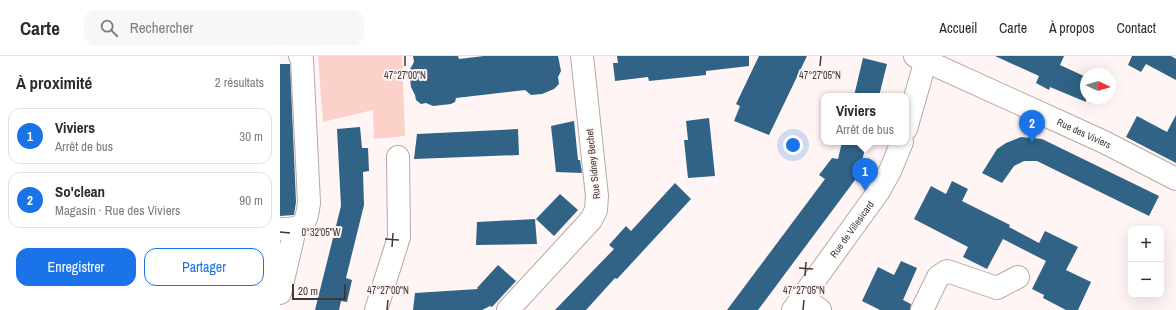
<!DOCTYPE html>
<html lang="fr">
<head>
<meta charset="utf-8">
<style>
	:root { --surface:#fff; --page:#f7f7f7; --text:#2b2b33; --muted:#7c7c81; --line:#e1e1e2; --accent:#1a73e8 }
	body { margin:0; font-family:"Archivo Narrow",sans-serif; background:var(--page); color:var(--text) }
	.controls { position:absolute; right:12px; bottom:12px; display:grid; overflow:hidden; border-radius:8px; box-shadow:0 4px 16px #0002 }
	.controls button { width:36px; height:36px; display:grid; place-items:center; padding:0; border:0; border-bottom:1px solid var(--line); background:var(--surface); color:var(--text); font:20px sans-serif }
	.compass { position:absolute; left:800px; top:12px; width:36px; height:36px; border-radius:50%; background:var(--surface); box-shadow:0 4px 16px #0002; rotate:94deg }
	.scale { position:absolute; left:12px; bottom:10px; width:54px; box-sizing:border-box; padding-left:4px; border:2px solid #413937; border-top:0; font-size:11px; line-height:14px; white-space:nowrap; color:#413937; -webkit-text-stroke:3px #fef5f4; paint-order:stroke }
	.you { position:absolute; left:513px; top:89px; width:14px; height:14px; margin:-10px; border:3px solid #fff; border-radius:50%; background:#1a73e8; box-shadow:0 0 0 6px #1a73e833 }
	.badge { display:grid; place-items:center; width:26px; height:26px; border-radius:50%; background:var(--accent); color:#fff; font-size:13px; font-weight:700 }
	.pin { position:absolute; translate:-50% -33px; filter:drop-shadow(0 1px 2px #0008) }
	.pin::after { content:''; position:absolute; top:21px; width:14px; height:12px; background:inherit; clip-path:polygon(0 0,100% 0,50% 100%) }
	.popup { position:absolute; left:541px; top:37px; width:88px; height:52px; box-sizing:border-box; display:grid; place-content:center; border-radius:8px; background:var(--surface); filter:drop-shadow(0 1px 3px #0005); font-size:13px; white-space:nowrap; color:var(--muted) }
	.popup b { font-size:15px; color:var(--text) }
	.popup::after { content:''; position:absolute; left:50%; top:100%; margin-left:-8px; border:8px solid transparent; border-top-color:var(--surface) }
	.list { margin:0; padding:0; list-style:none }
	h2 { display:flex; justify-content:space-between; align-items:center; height:52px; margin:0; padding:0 16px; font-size:17px }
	h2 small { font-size:13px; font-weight:400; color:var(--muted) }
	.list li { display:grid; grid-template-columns:26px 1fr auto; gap:12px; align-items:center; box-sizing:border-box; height:56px; margin:0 8px 8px; padding:0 8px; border:1px solid var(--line); border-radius:12px }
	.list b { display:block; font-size:15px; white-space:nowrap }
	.list p { margin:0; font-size:13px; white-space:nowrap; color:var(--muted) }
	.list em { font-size:13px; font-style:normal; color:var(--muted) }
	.actions { display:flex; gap:8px; padding:12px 16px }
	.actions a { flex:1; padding:9px 0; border:1px solid var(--accent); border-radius:12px; text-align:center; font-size:14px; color:var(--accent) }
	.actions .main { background:var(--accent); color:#fff }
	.icon { flex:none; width:22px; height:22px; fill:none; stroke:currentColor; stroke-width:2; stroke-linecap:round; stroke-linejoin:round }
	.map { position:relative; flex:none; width:896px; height:254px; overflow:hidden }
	header { display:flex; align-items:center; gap:24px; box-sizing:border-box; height:56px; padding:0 20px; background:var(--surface); border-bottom:1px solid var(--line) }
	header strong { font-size:19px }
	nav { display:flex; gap:22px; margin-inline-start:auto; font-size:14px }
	.search { width:280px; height:36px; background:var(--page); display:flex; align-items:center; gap:10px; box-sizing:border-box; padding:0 14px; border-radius:12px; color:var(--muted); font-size:15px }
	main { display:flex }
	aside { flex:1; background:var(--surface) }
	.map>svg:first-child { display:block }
	.green { fill:#fbd1ca }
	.building { fill:#306386 }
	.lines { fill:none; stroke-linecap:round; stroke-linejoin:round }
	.minor-casing { stroke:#baa7a3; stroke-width:24 }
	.minor { stroke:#fff; stroke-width:22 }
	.ticks { fill:none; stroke:#413937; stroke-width:1.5 }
	.labels { text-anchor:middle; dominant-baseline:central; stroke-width:4; stroke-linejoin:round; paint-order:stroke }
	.street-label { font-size:10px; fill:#413937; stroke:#fef5f4 }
	.ticks-label { font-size:10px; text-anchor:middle; fill:#413937; stroke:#fef5f4; stroke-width:4; stroke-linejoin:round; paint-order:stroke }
</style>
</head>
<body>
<header>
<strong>Carte</strong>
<div class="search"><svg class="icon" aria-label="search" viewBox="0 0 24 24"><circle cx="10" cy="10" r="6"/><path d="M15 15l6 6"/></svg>Rechercher</div>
<nav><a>Accueil</a><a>Carte</a><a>À propos</a><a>Contact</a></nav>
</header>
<main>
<aside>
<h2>À proximité<small>2 résultats</small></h2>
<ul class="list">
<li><span class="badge">1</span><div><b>Viviers</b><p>Arrêt de bus</p></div><em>30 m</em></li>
<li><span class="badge">2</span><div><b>So'clean</b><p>Magasin · Rue des Viviers</p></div><em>90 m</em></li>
</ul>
<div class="actions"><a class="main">Enregistrer</a><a>Partager</a></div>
</aside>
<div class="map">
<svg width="896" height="254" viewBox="0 0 896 254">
	<rect width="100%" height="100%" fill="#fef5f4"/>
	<polygon class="green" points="38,0 122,0 125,80 94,83 93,54 43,66"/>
	<g class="building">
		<polygon points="133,0 178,0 179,3 204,0 278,0 281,15 278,21 279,28 274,33 262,38 251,39 245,34 176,42 175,46 171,48 153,50 146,47 141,48 136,44 135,39 131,31 129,15 134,6"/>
		<polygon points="337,0 469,0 469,10 426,15 426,19 369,25 368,21 335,25 333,7 338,7"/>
		<polygon points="479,0 527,0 489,79 454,65 460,50 456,48"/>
		<polygon points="715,0 784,0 780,9 806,21 806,46 770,31 769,34 756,27 759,20"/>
		<polygon points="852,0 891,0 896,3 896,24 866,8 861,16 848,9"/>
		<polygon points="583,2 607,8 599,40 574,40"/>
		<polygon points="0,8 10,8 16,146 14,159 0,160"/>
		<polygon points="896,59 896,107 846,81 857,60 887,76"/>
		<polygon points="429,62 435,120 408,122 404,84 408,84 406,65"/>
		<polygon points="294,65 298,104 300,104 302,117 276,116 271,70"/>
		<polygon points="80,71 82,92 88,92 89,115 83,116 84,149 66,222 72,224 67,246 61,245 59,254 35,254 61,150 57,73"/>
		<polygon points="238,73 239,99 134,103 137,78"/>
		<polygon points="741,81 762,83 879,140 869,160 757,105 744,105 734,110 722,127 702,117 717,93 726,87"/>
		<polygon points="562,86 587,86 580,112 581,116 478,254 447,254 545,123 539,119 552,102 558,103"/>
		<polygon points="672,125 688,133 682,145 730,169 729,171 759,187 765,175 798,191 786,214 811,226 798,254 786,254 763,242 764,239 752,233 766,205 723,183 707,213 683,201 688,191 634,163 651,130 666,138"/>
		<polygon points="395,127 411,143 337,223 335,222 306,254 275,254 334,193 329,189 346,170 351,175"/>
		<polygon points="280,138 298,154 274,180 256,163"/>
		<polygon points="255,163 257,188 196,189 197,166"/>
		<polygon points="621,205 637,212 623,244 631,248 630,254 600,254 582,245 598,211 614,219"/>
		<polygon points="218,209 236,225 212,251 210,250 202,254 133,254 135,237 198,233 197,232"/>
	</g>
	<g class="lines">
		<g class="minor-casing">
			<g id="minor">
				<path id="s1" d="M635 0 824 86 896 123"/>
				<polyline points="626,73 647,0"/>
				<path d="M0 173C24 173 26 169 29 147L22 3 20 0"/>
				<polyline points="0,237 15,173"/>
				<polyline points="522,241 540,254"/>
				<polyline points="96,254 119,181 118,101"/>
				<polyline points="228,254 311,164 316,154 317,140 302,0"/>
				<path id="s2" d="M513 254 599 135 610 115 622 86"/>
				<polyline points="642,254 658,221 667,215 717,232 738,221"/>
			</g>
		</g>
		<use href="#minor" class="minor"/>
	</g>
	<path class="ticks" d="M125 10V0M540 10 541 0M0 176 10 177M105 183 119 184M112 191 113 177M519 212 533 213M525 220 526 206M107 254 108 244M523 254 524 244"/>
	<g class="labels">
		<g class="street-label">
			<text stroke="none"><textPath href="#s1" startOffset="186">Rue des Viviers</textPath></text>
			<text transform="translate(313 108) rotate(-96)">Rue Sidney Bechet</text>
			<text stroke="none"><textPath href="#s2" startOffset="100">Rue de Villesicard</textPath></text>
		</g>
	</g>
	<g class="ticks-label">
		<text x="125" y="23">47°27'00"N</text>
		<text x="540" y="23">47°27'05"N</text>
		<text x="41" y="180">0°32'05"W</text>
		<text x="108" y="238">47°27'00"N</text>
		<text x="524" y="238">47°27'05"N</text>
	</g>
</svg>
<div class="controls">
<button>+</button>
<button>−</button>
</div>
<svg class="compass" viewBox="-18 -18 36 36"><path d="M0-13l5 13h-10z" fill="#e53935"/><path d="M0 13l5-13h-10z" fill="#7c7c81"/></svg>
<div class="scale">20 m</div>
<div class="you"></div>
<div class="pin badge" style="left:585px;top:135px">1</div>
<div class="popup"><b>Viviers</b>Arrêt de bus</div>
<div class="pin badge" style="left:752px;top:87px">2</div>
</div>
</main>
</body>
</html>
